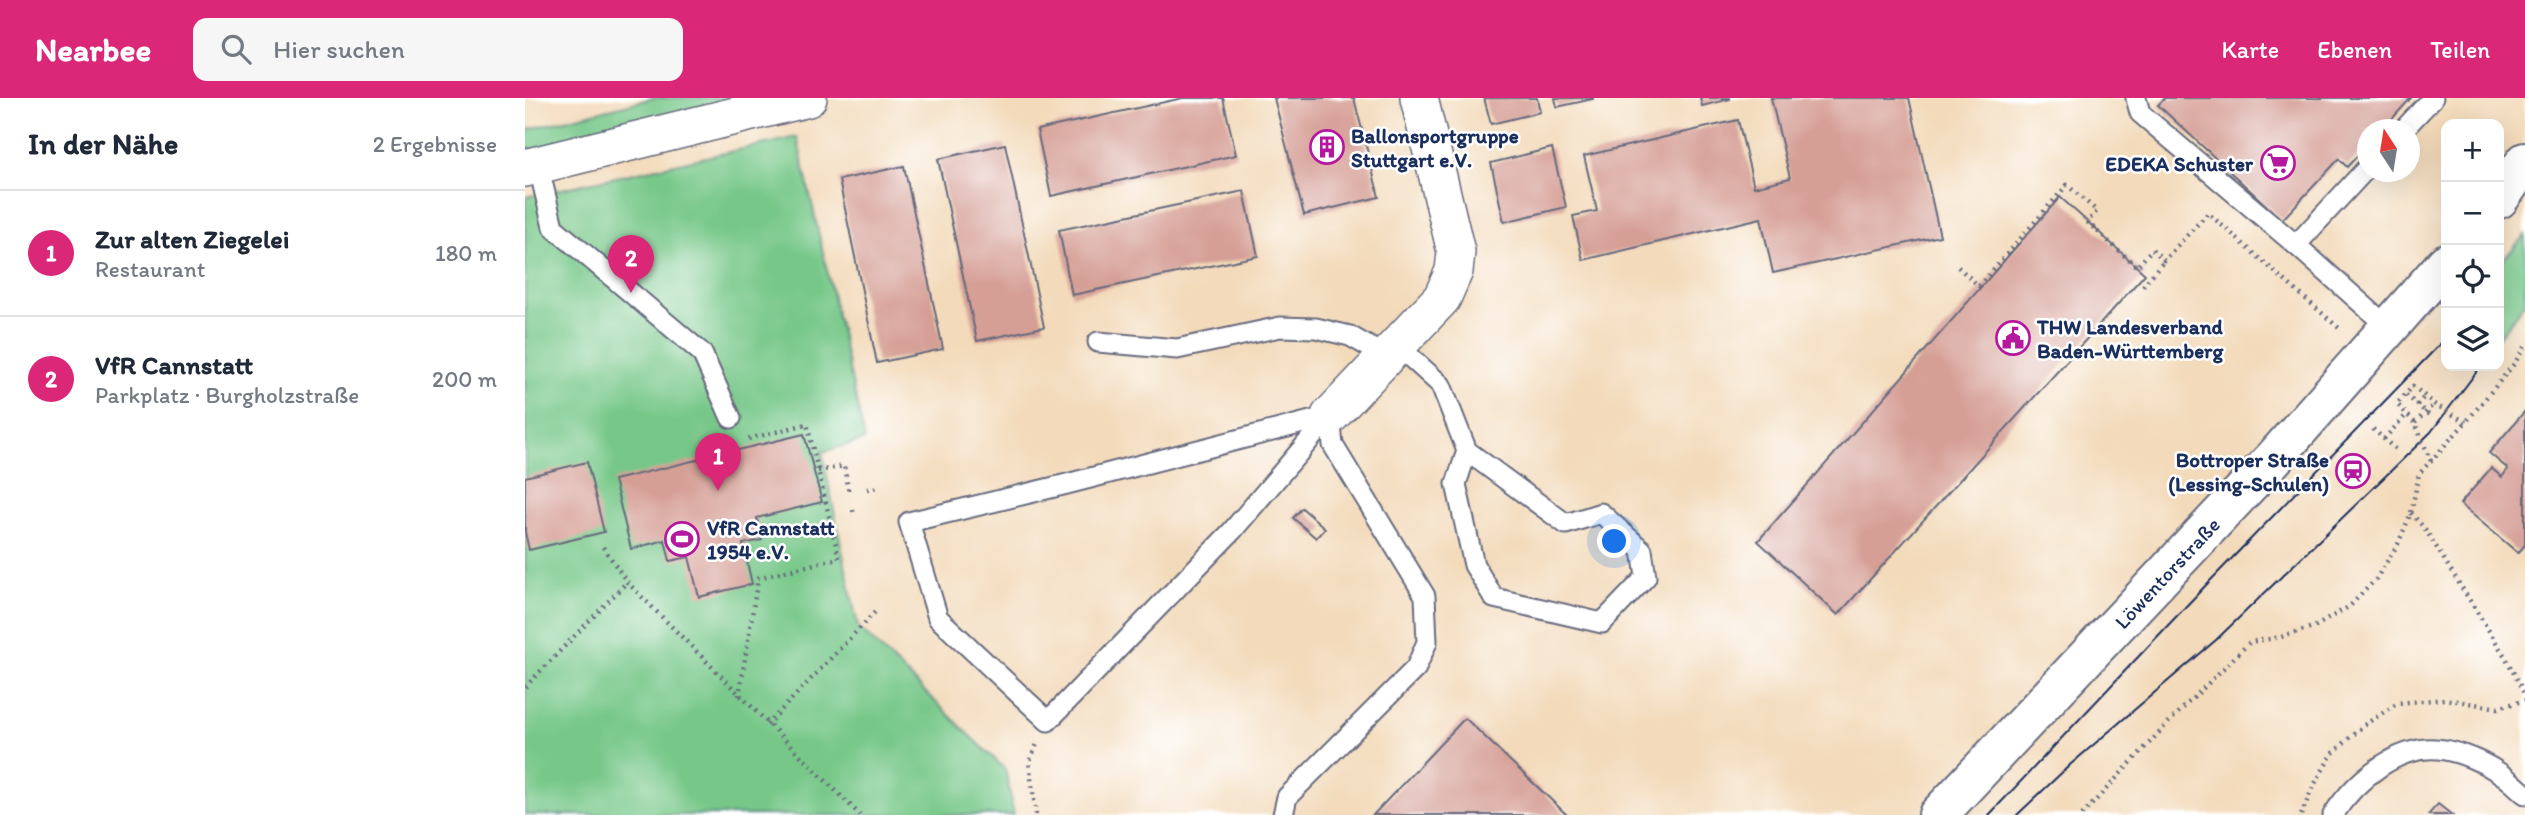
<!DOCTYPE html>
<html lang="de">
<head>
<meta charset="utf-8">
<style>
	:root { --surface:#fff; --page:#f6f6f7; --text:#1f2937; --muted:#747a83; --line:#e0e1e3; --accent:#db2777 }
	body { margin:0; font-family:Itim,sans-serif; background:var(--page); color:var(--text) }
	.controls { position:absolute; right:21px; top:21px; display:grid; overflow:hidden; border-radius:14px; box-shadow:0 7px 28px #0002 }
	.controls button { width:63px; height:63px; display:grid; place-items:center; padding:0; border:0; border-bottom:2px solid var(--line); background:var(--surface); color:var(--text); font:35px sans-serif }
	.compass { position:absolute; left:1832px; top:21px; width:63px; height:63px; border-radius:50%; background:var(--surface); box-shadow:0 7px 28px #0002; rotate:348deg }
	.you { position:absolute; left:1090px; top:444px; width:24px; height:24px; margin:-18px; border:5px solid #fff; border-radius:50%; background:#1a73e8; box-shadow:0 0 0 10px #1a73e833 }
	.badge { display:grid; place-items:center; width:46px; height:46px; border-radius:50%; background:var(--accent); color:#fff; font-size:23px; font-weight:700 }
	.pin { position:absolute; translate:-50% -58px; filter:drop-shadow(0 2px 4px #0008) }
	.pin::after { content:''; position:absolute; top:37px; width:24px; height:21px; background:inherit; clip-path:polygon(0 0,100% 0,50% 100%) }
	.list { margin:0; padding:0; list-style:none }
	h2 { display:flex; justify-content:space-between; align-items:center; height:91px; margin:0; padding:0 28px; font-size:30px }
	h2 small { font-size:23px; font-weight:400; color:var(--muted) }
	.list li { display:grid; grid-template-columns:46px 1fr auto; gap:21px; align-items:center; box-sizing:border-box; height:126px; padding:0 28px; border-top:2px solid var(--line) }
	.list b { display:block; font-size:26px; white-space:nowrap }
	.list p { margin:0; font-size:23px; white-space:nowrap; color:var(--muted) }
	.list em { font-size:23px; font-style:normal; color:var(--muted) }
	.icon { flex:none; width:38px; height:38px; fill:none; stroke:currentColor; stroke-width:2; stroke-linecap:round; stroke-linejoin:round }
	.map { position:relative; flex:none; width:2000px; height:717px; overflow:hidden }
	header { display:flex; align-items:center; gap:42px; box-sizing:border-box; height:98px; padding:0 35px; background:var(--accent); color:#fff }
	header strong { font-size:33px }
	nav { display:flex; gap:38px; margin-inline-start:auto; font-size:24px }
	.search { width:490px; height:63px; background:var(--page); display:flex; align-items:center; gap:18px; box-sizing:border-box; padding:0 24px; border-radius:14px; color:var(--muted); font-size:26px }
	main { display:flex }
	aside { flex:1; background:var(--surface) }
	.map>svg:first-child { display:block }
	.green { fill:#76c788; stroke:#487b73; stroke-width:2 }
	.building { fill:#d59f95 }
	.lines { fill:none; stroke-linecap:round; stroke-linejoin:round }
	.service-casing { stroke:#676b7e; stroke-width:23 }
	.minor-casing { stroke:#676b7e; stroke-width:40 }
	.secondary-casing { stroke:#676b7e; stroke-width:42 }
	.path { stroke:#676b7e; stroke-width:4.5; stroke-dasharray:2 5; stroke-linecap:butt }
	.service { stroke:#fff; stroke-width:19 }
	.minor { stroke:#fff; stroke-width:37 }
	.secondary { stroke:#fff; stroke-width:38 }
	.tram { stroke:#1b2f5e; stroke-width:2 }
	.path-bridge { stroke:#676b7e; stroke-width:4.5; stroke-dasharray:2 5; stroke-linecap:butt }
	.labels { text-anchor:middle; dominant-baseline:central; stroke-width:5; stroke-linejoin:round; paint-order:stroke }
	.poi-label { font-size:21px; font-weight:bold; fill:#1b2f5e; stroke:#fff; text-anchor:start }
	.street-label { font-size:21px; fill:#1b2f5e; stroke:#fff }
</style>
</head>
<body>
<header>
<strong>Nearbee</strong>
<div class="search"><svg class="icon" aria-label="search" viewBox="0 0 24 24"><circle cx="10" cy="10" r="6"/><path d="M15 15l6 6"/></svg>Hier suchen</div>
<nav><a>Karte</a><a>Ebenen</a><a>Teilen</a></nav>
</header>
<main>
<aside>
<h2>In der Nähe<small>2 Ergebnisse</small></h2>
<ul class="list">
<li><span class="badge">1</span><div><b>Zur alten Ziegelei</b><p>Restaurant</p></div><em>180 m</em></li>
<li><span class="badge">2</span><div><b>VfR Cannstatt</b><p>Parkplatz · Burgholzstraße</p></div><em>200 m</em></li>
</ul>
</aside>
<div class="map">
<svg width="2000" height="717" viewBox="0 0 2000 717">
	<rect width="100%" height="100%" fill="#fff"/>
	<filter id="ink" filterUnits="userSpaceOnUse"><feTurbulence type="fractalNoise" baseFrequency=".0143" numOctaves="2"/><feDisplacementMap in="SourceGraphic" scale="14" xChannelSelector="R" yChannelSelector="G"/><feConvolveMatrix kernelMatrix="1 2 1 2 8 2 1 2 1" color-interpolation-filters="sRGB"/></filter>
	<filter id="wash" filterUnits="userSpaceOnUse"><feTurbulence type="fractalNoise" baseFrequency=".00686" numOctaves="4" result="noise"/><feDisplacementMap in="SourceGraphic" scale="28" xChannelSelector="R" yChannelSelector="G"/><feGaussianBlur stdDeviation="1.57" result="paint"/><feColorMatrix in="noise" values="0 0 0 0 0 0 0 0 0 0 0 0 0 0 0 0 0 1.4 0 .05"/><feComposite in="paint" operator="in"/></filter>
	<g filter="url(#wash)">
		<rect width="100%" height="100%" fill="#f3daba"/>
		<g class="green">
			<polygon points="128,0 236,0 0,55 0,32"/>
			<polygon points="272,39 340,342 297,354 333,529 480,671 489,717 0,717 0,99"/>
			<polygon points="2000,137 2000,204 1974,239 1974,166"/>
		</g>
		<g id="blocks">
			<g class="building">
				<polygon points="658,0 698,0 711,57 526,98 512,32"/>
				<polygon points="749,0 829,0 854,99 779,117"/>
				<polygon points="959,0 1012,0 1015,14 966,26"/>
				<polygon points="1030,0 1068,0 1068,1 1032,9"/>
				<polygon points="1175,0 1205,0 1205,1 1177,8"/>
				<polygon points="1246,0 1384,0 1415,138 1248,175 1236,120 1058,162 1048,118 1072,113 1059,58 1213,22 1229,89 1265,80"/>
				<polygon points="1640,0 1886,0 1857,32 1842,32 1842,47 1822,69 1814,61 1757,122 1633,7"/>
				<polygon points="480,46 519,229 452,243 413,61"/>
				<polygon points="1027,50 1041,109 979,124 966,65"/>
				<polygon points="379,68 418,251 352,265 314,82"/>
				<polygon points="719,93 733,158 547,197 534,132"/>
				<polygon points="1535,99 1620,176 1313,517 1233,443"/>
				<polygon points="2000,313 2000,447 1993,455 1935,406 1966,370 1977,379 1983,371 1964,355"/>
				<polygon points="279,336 297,404 232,420 237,442 218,446 227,486 174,499 164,459 145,463 140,442 106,451 89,382"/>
				<polygon points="62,364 79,434 4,452 0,434 0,379"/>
				<polygon points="777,410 800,430 791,440 768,420"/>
				<polygon points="940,620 1042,717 848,717"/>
				<polygon points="1913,706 1927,717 1903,717"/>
			</g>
		</g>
	</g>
	<g filter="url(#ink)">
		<use href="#blocks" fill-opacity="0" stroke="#676b7e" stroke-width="2"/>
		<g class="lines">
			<g class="service-casing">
				<g id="service">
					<polyline points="1611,0 1615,15 1771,147 1864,230"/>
					<polyline points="1878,32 1908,0"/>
					<polyline points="13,66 28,129 177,255 206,320"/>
					<polyline points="1771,147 1842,70"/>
					<polyline points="573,244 652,251 755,229 791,230 825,238 860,258"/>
					<polyline points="872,247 916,287 942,353 1041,426 1076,415 1117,452 1121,479 1077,525 969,500 949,467 931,386 942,353"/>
					<polygon points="805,318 707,433 523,623 413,520 384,424 542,386"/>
					<polyline points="758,717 762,699 891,570 902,544 900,498 808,347 805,318"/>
					<path d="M1808 717C1830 683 1875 643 1920 652 1936 655 1956 663 1970 672 1981 678 1991 688 2000 696"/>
				</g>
			</g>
			<g class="minor-casing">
				<g id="minor">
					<polyline points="0,70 283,0"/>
					<polyline points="805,318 917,200 929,173 931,154 894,0"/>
				</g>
			</g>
			<g class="secondary-casing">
				<g id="secondary">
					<polyline points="1974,101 2000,64"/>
					<polyline points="1413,717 1748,361 1921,165"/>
				</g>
			</g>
			<g class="path">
				<polyline points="1433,169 1454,188 1542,87 1572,113 1562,124 1612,169 1627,151 1639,162 1683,115 1815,231"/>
				<polyline points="1618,188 1639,162"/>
				<polyline points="1881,297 1904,317"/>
				<polyline points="1892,307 1899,299"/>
				<polyline points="1848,331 1871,352"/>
				<polyline points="1859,341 1882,316"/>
				<polyline points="293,373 319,368 324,396"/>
				<polyline points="342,391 352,389"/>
				<polyline points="328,412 329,418"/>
				<polyline points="1886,415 1900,431 1981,560 2000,597"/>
				<polyline points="78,449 102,484 335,717"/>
				<polyline points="0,589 102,484"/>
				<polyline points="214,598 233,480 314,460 282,326 223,341"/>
				<polyline points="242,627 350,514"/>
				<polyline points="511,717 504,664 512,646"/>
				<polyline points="1557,717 1642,626 1725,544 1756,539 1791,528 1825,508 1851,481 1873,446 1886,415 1894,376 1941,324 1989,266 2000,249"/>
				<polyline points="1776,717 1788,689 1807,656 1839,627 1873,605 1920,601 1973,610 2000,602"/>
			</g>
			<use href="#service" class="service"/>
			<use href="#minor" class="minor"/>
			<use href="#secondary" class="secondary"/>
			<g class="tram">
				<polyline points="1464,717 1682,486 1921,240"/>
				<polyline points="1492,717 1546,666 1691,542 1906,334 1956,268"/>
			</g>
			<g class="path-bridge">
				<polyline points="1890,325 1909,306"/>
				<polyline points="1906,363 1890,325 1872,306 1888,288 1909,306 1941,324"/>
			</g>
		</g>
	</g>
	<defs>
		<g id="building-ring" transform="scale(1.75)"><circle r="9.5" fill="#fff" stroke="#b5179e" stroke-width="1.5"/><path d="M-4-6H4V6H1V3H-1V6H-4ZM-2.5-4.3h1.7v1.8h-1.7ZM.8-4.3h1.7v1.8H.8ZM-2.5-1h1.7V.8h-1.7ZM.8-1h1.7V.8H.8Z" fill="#b5179e"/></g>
		<g id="supermarket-ring" transform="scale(1.75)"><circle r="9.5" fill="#fff" stroke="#b5179e" stroke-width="1.5"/><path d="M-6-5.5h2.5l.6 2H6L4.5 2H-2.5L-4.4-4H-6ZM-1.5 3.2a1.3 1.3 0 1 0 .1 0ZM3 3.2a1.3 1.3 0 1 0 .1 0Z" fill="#b5179e"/></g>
		<g id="civic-ring" transform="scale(1.75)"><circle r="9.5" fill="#fff" stroke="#b5179e" stroke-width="1.5"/><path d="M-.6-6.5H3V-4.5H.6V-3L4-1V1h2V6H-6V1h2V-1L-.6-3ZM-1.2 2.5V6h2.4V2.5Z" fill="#b5179e"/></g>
		<g id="station-ring" transform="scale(1.75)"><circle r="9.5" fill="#fff" stroke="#b5179e" stroke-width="1.5"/><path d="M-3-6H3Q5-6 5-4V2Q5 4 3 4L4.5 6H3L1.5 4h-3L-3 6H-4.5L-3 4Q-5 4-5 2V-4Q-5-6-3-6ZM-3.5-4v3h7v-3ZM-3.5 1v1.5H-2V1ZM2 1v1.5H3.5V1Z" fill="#b5179e"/></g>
		<g id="stadium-ring" transform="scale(1.75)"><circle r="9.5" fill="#fff" stroke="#b5179e" stroke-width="1.5"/><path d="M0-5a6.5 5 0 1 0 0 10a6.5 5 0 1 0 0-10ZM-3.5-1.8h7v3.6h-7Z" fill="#b5179e"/></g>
	</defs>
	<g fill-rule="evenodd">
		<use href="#building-ring" x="802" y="49"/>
		<use href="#supermarket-ring" x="1753" y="65"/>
		<use href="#civic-ring" x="1488" y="240"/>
		<use href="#station-ring" x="1828" y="373"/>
		<use href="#stadium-ring" x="157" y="441"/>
	</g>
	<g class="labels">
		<g class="poi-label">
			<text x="826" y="37">Ballonsportgruppe<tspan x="826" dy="24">Stuttgart e.V.</tspan></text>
			<text x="1728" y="65" text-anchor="end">EDEKA Schuster</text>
			<text x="1512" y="228">THW Landesverband<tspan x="1512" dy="24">Baden-Württemberg</tspan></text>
			<text x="1804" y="361" text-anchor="end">Bottroper Straße<tspan x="1804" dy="24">(Lessing-Schulen)</tspan></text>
			<text x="182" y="429">VfR Cannstatt<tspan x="182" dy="24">1954 e.V.</tspan></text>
		</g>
		<g class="street-label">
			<text transform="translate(1642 475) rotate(-47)">Löwentorstraße</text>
		</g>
	</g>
</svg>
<div class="controls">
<button>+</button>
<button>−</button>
<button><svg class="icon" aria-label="locate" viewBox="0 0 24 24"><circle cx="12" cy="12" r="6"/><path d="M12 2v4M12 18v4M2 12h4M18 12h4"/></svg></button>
<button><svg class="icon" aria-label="layers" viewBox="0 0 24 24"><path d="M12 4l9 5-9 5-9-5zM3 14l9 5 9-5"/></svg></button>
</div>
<svg class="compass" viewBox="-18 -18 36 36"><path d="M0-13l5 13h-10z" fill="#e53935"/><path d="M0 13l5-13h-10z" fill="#747a83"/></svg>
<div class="you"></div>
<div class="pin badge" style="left:193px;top:393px">1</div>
<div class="pin badge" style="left:106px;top:195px">2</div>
</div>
</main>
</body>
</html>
